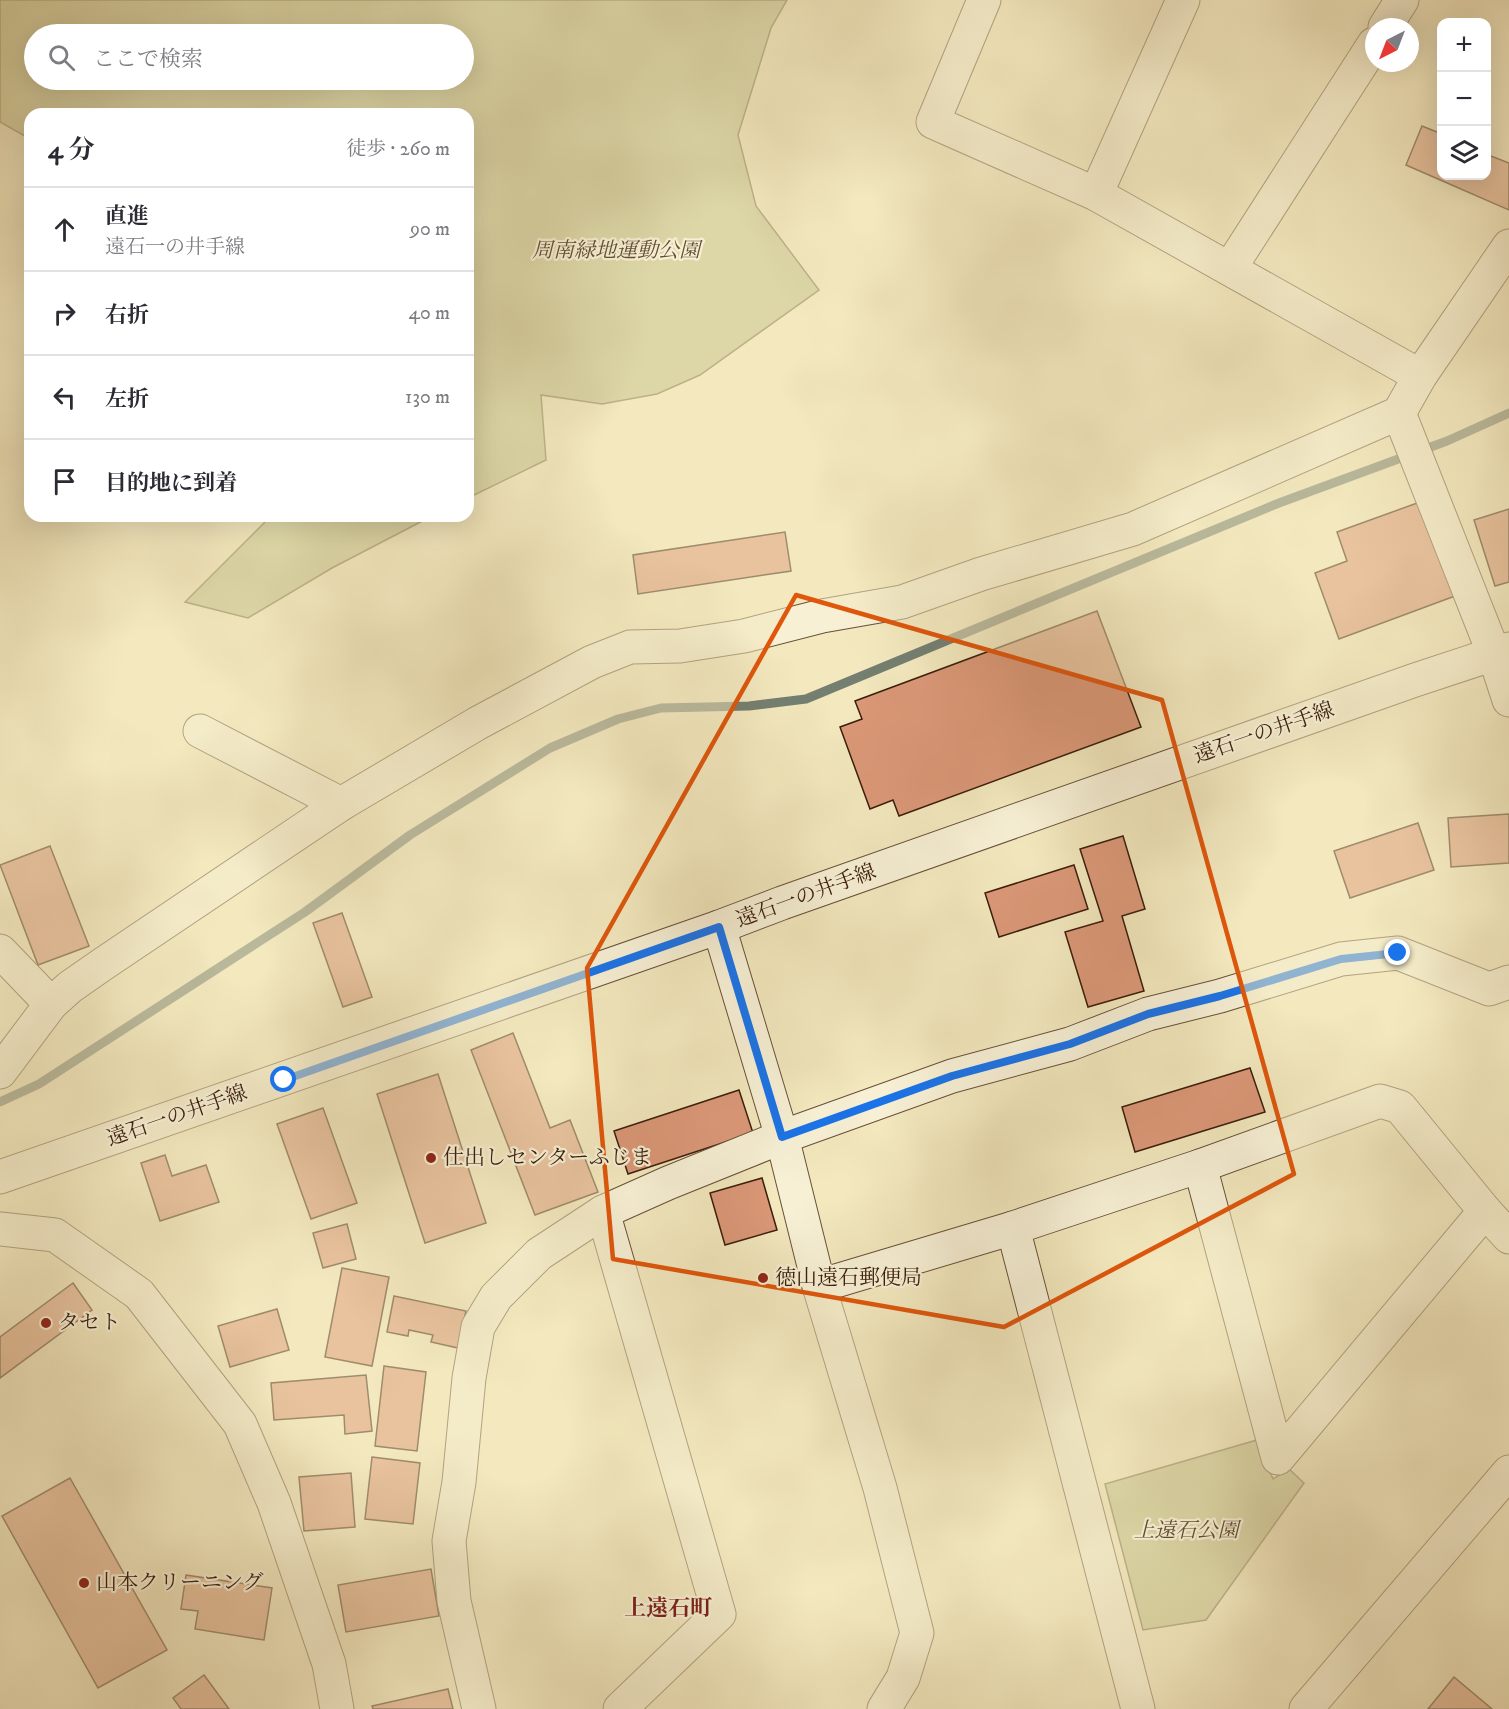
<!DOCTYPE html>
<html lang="ja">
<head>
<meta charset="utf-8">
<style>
	:root { --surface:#fff; --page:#f7f7f7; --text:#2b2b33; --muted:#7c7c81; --line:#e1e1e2 }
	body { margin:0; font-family:"IM FELL DW Pica","Noto Serif JP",serif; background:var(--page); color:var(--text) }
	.controls { position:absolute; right:18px; top:18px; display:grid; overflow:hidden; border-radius:12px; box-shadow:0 6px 24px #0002 }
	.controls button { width:54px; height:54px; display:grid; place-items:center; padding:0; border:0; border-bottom:2px solid var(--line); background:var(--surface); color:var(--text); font:30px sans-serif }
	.compass { position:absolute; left:1365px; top:18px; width:54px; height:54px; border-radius:50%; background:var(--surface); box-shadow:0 6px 24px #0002; rotate:222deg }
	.stop { position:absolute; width:18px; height:18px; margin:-14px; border:4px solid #1a73e8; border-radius:50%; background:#fff }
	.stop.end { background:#1a73e8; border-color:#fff; box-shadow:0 2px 6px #0008 }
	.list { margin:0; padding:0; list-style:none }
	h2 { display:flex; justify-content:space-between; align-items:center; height:78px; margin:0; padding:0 24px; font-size:26px }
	h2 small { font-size:20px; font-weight:400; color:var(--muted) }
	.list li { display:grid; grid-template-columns:39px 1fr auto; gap:18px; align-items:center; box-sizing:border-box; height:84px; padding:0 24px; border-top:2px solid var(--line) }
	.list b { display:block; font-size:22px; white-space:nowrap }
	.list p { margin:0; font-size:20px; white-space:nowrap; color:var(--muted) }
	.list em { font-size:20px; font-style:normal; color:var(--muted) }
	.icon { flex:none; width:33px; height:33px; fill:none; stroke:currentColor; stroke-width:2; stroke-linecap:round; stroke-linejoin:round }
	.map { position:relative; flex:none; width:1509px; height:1709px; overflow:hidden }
	.search { position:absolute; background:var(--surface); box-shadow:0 6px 24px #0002; left:24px; top:24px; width:450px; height:66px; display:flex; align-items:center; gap:15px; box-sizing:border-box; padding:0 21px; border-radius:33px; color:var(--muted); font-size:22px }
	.panel { position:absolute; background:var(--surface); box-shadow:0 6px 24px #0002; left:24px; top:108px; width:450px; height:414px; border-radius:18px }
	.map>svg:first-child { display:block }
	.green { fill:#c3c48c; stroke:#7e704c; stroke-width:1.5; fill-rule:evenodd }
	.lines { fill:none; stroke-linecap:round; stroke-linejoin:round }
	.stream { stroke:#747f71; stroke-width:9 }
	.building { fill:#db9878; stroke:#3a1d0b; stroke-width:1.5 }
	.minor-casing { stroke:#685038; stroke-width:35 }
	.tertiary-casing { stroke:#685038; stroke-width:35 }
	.minor { stroke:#f7f0d5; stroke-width:33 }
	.tertiary { stroke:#f7f0d5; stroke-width:33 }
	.route { stroke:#1a73e8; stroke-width:8 }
	.marked { fill:none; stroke:#df560c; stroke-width:4.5; stroke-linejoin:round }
	.poi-dot { fill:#8f2418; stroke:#f7f0d5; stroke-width:2 }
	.labels { text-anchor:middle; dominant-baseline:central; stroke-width:4.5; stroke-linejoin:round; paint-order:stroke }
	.park-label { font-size:21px; font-style:italic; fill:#634f32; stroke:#f7f0d5 }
	.street-label { font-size:21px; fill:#3a1d0b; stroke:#f7f0d5 }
	.poi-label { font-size:21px; fill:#3a1d0b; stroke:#f7f0d5; text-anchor:start }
	.neighbourhood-label { font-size:22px; font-weight:bold; fill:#7a1f14; stroke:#f7f0d5 }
</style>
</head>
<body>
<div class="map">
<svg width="1509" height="1709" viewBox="0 0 1509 1709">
	<rect width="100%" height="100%" fill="#f3e8be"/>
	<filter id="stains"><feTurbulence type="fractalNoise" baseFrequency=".00333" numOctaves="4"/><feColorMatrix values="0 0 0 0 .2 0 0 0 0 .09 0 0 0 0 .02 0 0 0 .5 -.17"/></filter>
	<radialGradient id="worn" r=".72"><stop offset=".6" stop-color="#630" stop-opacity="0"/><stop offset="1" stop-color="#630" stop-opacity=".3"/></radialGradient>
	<g class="green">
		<path d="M0 0H787L771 28 738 135 756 206 819 290 700 375 657 394 602 404 541 395 546 460 468 498V114H30V139L0 122ZM34 34H464V80H34Z"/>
		<polygon points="266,516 432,516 332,568 248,618 185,602 266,521"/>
		<polygon points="1257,1440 1273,1479 1289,1469 1304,1483 1206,1620 1143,1630 1105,1484"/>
	</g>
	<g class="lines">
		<polyline class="stream" points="0,1102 39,1084 305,912 410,835 550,748 618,719 661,708 749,706 806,699 1279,503 1447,441 1509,413"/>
	</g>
	<g class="building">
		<polygon points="1422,126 1442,134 1442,176 1486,176 1486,154 1509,163 1509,210 1406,165"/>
		<polygon points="1420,502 1455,596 1339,639 1315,573 1347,561 1337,532"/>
		<polygon points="1509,509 1509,582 1495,586 1474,520"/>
		<polygon points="785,532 791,571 638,594 633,555"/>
		<polygon points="1097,611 1141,727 899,816 893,800 870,809 840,727 862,719 855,701"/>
		<polygon points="1509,814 1509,863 1451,867 1448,818"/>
		<polygon points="1418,823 1434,870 1350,898 1334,851"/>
		<polygon points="1123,836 1145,909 1122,916 1144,991 1088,1007 1065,932 1103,921 1080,849"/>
		<polygon points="50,846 89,946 38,965 0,865"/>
		<polygon points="1074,865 1088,909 999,937 985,893"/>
		<polygon points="342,913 372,997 343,1007 313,923"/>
		<polygon points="513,1033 550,1128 570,1120 598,1192 535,1215 471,1050"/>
		<polygon points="1250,1068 1265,1112 1135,1152 1122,1107"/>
		<polygon points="438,1074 486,1223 425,1243 377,1094"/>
		<polygon points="739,1090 753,1133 628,1174 614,1131"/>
		<polygon points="323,1108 357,1203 311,1219 277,1124"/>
		<polygon points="165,1155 172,1176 206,1165 219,1202 160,1221 141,1163"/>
		<polygon points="762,1178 777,1230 725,1245 710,1193"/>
		<polygon points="347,1224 356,1259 323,1268 313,1233"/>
		<polygon points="342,1268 389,1277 372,1366 325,1357"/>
		<polygon points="73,1283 92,1310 0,1378 0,1337"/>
		<polygon points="394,1296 466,1311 458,1348 431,1342 433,1335 409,1330 408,1336 387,1332"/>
		<polygon points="277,1309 289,1350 230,1367 218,1326"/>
		<polygon points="384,1366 426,1372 417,1451 375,1446"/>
		<polygon points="366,1375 372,1431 345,1434 344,1415 274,1420 271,1383"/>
		<polygon points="372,1457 420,1463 413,1524 365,1519"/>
		<polygon points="351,1473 355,1527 304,1531 299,1477"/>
		<polygon points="70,1478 167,1650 98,1688 2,1516"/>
		<polygon points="431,1569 439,1616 346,1632 338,1585"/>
		<polygon points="186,1575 272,1588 264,1640 195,1629 198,1611 181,1609"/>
		<polygon points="204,1675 229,1709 181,1709 173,1698"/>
		<polygon points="1454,1677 1492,1709 1428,1709"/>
		<polygon points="448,1689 453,1709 373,1709 372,1706"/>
	</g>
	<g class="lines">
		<g class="minor-casing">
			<g id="minor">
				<polyline points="984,0 933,122 1096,194 1420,376"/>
				<polyline points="1385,27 1402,0"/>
				<polyline points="1096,194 1183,0"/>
				<polyline points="1230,268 1374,44"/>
				<polyline points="1399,413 1494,654 1509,700"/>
				<polyline points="200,731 341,804"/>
				<polyline points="0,951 51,1004"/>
				<polyline points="0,1072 51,1004 70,987 103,964 341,804 478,723 592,662 630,647 680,646 744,636 822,616 902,602 981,574 1133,529 1399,413 1420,376 1509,246"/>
				<polyline points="1200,1166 1278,1458 1485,1211"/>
				<polyline points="603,1212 719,1614 620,1709"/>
				<polyline points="1013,1228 1138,1709"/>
				<polyline points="0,1229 55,1235 139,1294 240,1424 274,1503 329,1664 337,1709"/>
				<polyline points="819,1286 1013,1228 1200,1166 1380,1101 1400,1107 1485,1211 1509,1237"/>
				<polyline points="479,1709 454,1601 449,1541 459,1482 469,1378 478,1327 496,1297 539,1254 603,1212 668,1183 782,1137 952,1076 1070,1044 1148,1014 1220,996 1341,959 1398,953 1489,989 1509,982"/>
				<polyline points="1306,1709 1509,1472"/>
			</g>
		</g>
		<g class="tertiary-casing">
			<g id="tertiary">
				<polyline points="719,927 782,1137 819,1286 880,1488 917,1633 903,1678 884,1709"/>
				<polyline points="0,1177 719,927 782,903 1415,680 1509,649"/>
			</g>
		</g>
		<use href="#minor" class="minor"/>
		<use href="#tertiary" class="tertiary"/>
	</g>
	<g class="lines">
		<polyline class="route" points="284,1080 719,927 782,1137 952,1076 1070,1044 1148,1014 1220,996 1341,959 1398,953"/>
	</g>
	<path d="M0 0H1509V1709H0ZM796 595 1162 700 1294 1174 1004 1327 613 1259 587 968Z" fill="#f3e8be" fill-opacity=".55" fill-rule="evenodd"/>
	<path class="marked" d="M796 595 1162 700 1294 1174 1004 1327 613 1259 587 968Z"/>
	<g class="poi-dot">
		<circle cx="431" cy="1158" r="6"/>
		<circle cx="763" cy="1278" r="6"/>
		<circle cx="46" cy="1323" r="6"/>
		<circle cx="84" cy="1583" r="6"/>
	</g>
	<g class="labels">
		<g class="park-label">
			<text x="616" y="251">周南緑地運動公園</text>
			<text x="1186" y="1531">上遠石公園</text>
		</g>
		<g class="street-label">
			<text transform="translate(1264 733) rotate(-19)">遠石一の井手線</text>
			<text transform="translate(806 896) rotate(-20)">遠石一の井手線</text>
			<text transform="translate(177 1116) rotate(-19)">遠石一の井手線</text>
		</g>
		<g class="poi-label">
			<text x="443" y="1158">仕出しセンターふじま</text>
			<text x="775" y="1278">徳山遠石郵便局</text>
			<text x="58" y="1323">タセト</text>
			<text x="96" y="1583">山本クリーニング</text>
		</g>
		<g class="neighbourhood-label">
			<text x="668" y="1608">上遠石町</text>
		</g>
	</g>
	<rect width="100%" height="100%" filter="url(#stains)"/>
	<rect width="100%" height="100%" fill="url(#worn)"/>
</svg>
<div class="controls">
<button>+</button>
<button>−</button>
<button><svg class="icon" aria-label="layers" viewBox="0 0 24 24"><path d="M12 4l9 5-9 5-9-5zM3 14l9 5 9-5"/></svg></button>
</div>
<svg class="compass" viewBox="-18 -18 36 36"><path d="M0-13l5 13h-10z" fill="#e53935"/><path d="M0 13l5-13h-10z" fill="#7c7c81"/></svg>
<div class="stop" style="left:284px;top:1080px"></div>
<div class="stop end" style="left:1398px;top:953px"></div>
<div class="search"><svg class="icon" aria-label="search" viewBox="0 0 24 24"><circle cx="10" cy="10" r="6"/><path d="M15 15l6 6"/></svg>ここで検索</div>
<section class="panel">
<h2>4 分<small>徒歩 · 260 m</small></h2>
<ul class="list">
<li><svg class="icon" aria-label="ahead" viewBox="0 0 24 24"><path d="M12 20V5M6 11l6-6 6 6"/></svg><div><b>直進</b><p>遠石一の井手線</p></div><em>90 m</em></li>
<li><svg class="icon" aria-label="right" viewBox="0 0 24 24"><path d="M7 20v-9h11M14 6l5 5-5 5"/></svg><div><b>右折</b></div><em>40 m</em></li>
<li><svg class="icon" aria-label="left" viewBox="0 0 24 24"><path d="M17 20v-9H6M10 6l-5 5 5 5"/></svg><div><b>左折</b></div><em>130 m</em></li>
<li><svg class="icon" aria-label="arrive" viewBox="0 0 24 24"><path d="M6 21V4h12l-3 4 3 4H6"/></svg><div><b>目的地に到着</b></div></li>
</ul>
</section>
</div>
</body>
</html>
